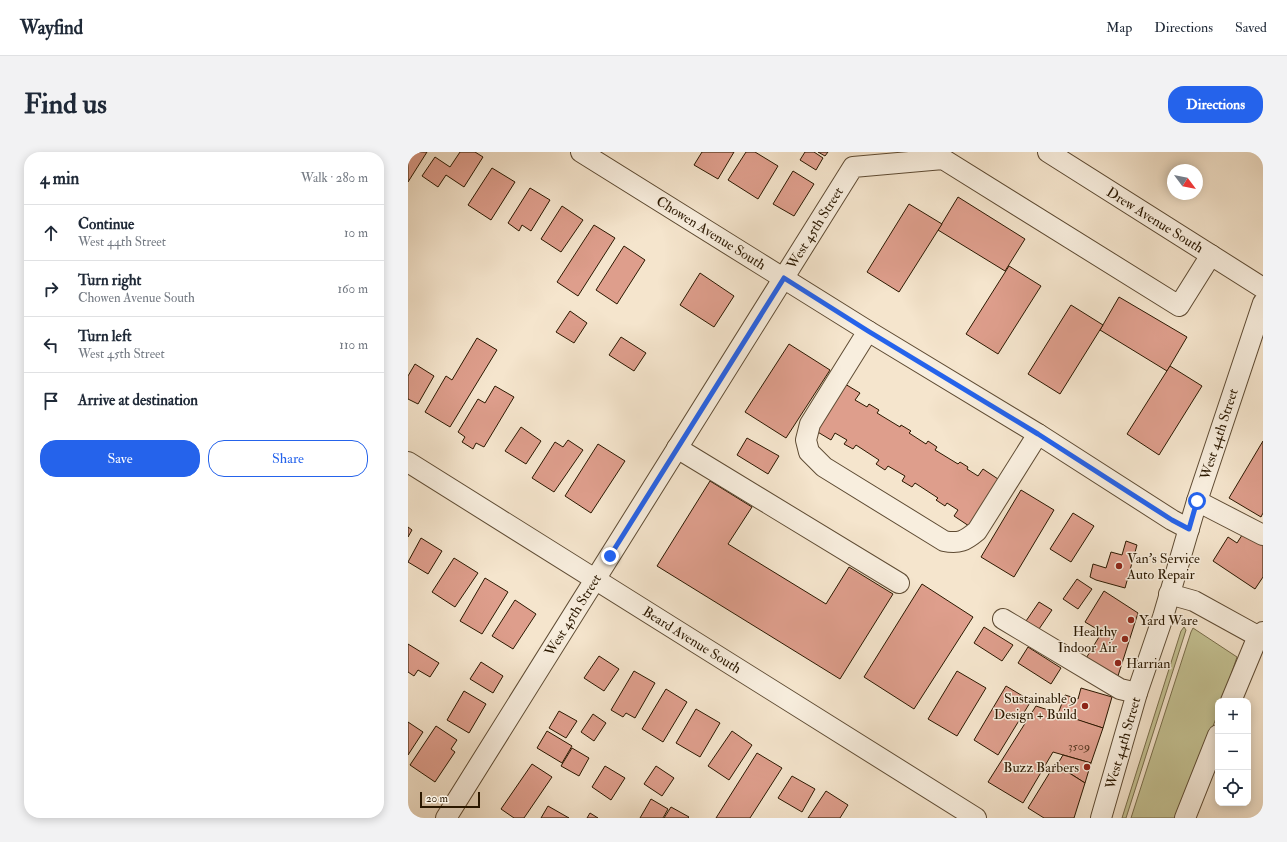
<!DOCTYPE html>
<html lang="en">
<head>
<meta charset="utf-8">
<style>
	:root { --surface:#fff; --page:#f2f2f3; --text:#1f2937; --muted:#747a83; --line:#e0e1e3; --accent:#2563eb }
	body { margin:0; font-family:"IM FELL Double Pica",serif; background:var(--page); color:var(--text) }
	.controls { position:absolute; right:12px; bottom:12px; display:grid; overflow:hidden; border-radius:8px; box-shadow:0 2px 10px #0003 }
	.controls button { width:36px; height:36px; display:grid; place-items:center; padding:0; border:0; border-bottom:1px solid var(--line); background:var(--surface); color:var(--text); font:20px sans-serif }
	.compass { position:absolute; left:759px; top:12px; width:36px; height:36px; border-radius:50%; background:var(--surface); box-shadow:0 2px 10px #0003; rotate:122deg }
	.scale { position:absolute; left:12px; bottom:10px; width:60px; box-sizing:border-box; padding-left:4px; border:2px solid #2b1800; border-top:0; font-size:11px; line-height:14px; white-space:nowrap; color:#2b1800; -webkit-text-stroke:3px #f8eede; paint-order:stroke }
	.stop { position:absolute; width:12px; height:12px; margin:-9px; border:3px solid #2563eb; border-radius:50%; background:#fff }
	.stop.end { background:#2563eb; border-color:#fff; box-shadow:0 1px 4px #0008 }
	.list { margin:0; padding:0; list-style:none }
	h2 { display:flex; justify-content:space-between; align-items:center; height:52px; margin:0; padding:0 16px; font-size:17px }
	h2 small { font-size:13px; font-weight:400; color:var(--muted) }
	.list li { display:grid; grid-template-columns:26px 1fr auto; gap:12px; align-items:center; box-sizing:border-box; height:56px; padding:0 16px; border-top:1px solid var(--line) }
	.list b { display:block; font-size:15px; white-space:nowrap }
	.list p { margin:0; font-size:13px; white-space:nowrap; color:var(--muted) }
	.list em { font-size:13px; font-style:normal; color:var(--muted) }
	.actions { display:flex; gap:8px; padding:12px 16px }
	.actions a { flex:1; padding:9px 0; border:1px solid var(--accent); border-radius:16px; text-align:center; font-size:14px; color:var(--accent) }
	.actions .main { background:var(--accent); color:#fff }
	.icon { flex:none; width:22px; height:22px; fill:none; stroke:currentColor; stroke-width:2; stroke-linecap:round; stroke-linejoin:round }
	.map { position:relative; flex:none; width:855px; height:666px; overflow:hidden; border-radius:16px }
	header { display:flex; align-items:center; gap:24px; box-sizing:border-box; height:56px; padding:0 20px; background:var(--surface); border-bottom:1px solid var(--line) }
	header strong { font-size:19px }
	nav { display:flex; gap:22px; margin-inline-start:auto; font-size:14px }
	.intro { display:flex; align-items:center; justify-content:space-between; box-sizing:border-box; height:96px; padding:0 24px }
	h1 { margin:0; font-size:28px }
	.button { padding:10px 18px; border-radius:16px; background:var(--accent); color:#fff; font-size:14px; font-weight:700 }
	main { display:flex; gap:24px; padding:0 24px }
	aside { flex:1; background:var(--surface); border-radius:16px; box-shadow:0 2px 10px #0003 }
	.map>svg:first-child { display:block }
	.green { fill:#c4c293; stroke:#786d4a }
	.building { fill:#de9e8c; stroke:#2b1800 }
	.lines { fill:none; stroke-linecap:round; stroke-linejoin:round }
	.minor-casing { stroke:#5e4b33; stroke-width:22 }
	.minor { stroke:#f8eede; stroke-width:20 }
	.route { stroke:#2563eb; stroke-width:5 }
	.poi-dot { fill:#8f2418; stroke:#f8eede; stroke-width:1.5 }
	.labels { text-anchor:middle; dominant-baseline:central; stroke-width:3; stroke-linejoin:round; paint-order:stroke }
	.number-label { font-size:12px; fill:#583a23 }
	.street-label { font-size:14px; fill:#2b1800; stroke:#f8eede }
	.poi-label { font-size:14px; fill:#2b1800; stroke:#f8eede; text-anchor:start }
</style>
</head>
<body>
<header>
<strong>Wayfind</strong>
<nav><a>Map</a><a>Directions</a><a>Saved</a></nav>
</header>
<div class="intro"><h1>Find us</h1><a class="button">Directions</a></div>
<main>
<aside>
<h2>4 min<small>Walk · 280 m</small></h2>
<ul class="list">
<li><svg class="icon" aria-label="ahead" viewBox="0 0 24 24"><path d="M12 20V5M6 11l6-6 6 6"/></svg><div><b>Continue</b><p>West 44th Street</p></div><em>10 m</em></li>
<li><svg class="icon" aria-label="right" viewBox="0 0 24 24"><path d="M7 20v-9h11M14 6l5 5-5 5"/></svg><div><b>Turn right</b><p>Chowen Avenue South</p></div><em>160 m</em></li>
<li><svg class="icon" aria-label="left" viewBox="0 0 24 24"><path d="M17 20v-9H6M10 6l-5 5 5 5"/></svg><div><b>Turn left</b><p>West 45th Street</p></div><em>110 m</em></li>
<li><svg class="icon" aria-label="arrive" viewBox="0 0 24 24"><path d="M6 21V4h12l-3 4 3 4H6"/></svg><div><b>Arrive at destination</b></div></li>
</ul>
<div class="actions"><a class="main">Save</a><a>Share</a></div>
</aside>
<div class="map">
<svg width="855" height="666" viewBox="0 0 855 666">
	<rect width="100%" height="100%" fill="#f5e5cd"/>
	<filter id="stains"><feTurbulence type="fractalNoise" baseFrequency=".005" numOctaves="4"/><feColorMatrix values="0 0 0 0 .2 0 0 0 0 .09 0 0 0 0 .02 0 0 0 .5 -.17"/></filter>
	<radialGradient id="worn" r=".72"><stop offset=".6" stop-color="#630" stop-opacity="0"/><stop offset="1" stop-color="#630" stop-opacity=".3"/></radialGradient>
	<g class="green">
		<polygon points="776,475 778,478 718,666 714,666 773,479"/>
		<polygon points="785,476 829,505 814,549 810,549 810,560 807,569 769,666 723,666 783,480"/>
	</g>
	<g class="building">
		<polygon points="0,0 19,0 0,30"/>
		<polygon points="52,0 67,0 75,5 56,35 38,23 30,35 14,24 27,5 42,15"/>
		<polygon points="294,0 326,0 310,27 286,13"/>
		<polygon points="338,0 347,0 370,14 350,47 320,28"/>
		<polygon points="397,0 406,0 415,6 408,18 392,8"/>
		<polygon points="410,0 420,0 417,4"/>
		<polygon points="84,16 107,30 83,68 60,53"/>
		<polygon points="385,19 406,32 386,64 365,52"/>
		<polygon points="122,36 142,48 123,79 114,73 111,79 100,71"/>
		<polygon points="550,45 617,87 597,119 530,78"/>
		<polygon points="501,52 534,72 491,140 459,120"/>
		<polygon points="154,54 175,68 153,100 133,87"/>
		<polygon points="186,73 207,86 170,144 149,130"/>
		<polygon points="216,94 237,108 209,152 188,138"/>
		<polygon points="601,114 633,134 590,202 558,182"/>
		<polygon points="292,121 326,144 306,175 272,153"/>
		<polygon points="711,145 779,185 759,219 692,178"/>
		<polygon points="663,153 695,173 652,242 620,222"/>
		<polygon points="162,159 179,171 166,191 148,180"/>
		<polygon points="213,185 238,201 226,219 201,203"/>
		<polygon points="69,186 89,198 42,275 17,260 38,224 44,228"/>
		<polygon points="381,192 422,218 378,286 337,260"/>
		<polygon points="7,212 26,224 10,252 0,247 0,224"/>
		<polygon points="762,214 794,234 751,303 719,282"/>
		<polygon points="437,232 452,241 447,248 459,255 461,252 471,258 469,261 492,275 493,273 503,279 501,281 518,292 520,289 529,295 527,298 550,312 552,310 560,315 559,317 570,324 575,317 590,327 561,374 546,364 550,358 539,351 537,354 528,348 530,346 507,331 504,335 494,329 497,324 480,314 477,318 468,312 471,308 448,293 445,297 436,292 439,288 427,281 423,288 408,279"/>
		<polygon points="87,234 106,245 76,295 68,291 65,297 54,290 57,285 50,280 70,247 77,251"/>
		<polygon points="113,275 133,289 118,312 97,299"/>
		<polygon points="339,286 371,304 360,322 329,303"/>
		<polygon points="160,288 175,298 146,340 124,326 147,290 155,295"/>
		<polygon points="855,289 855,361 853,365 821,346"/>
		<polygon points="190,292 217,309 183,361 157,344"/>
		<polygon points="302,329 344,355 320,392 418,452 441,415 485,442 432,527 249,414"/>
		<polygon points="613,338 646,358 606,425 573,405"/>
		<polygon points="665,361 686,374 663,410 642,397"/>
		<polygon points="0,375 4,378 0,385"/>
		<polygon points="836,380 855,392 855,425 847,437 805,409 820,385 829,391"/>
		<polygon points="13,386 34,399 20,422 0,410"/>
		<polygon points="718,389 729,393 717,436 688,428 682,425 685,412 698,416 703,400 714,403"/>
		<polygon points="46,406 70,421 47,455 24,440"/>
		<polygon points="77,426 100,440 74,482 52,469"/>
		<polygon points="669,427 684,437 670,457 655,447"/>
		<polygon points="514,432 565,465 506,557 456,525"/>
		<polygon points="696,439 730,461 709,527 677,508 694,480 677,470"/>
		<polygon points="107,448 128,462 105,497 84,484"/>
		<polygon points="631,450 644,458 631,477 618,469"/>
		<polygon points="576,475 605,493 594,509 566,491"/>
		<polygon points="0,492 31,511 22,525 10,518 6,524 0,520"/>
		<polygon points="620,495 653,516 643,532 610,511"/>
		<polygon points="191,504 211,517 196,539 176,526"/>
		<polygon points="73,510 95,524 85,541 62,527"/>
		<polygon points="226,519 247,531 227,566 218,561 215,565 203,558"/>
		<polygon points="549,519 578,536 549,584 520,567"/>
		<polygon points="598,534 623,549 590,603 566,588"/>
		<polygon points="673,536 704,545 695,576 650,562 657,543 670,547"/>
		<polygon points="258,537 279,550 255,590 234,577"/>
		<polygon points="56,539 78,552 61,581 39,568"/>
		<polygon points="628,554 695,576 683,611 645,600 615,651 580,630"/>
		<polygon points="288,557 312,571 292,605 268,591"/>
		<polygon points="151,559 169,569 158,586 141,576"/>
		<polygon points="185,562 198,571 186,589 173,580"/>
		<polygon points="0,570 15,580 0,603"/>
		<polygon points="28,574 49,588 43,597 47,600 27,630 2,613"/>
		<polygon points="139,579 164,594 154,611 129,596"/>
		<polygon points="324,579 344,593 321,628 300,614"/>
		<polygon points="164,596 181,606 171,624 153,614"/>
		<polygon points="349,601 374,616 342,666 308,666"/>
		<polygon points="655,603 683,611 677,631 649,613"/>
		<polygon points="124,612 144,625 116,666 106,666 93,657"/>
		<polygon points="647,612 677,631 666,666 636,666 620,656"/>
		<polygon points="197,614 217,626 203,648 184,635"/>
		<polygon points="248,614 266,626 254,644 236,632"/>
		<polygon points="384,624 407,637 394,660 370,646"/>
		<polygon points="418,639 440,653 432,666 400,666"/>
		<polygon points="243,647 260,657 255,666 232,666"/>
		<polygon points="140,654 161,666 133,666"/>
		<polygon points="263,655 281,665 280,666 256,666"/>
		<polygon points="182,661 190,666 179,666"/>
	</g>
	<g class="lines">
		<g class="minor-casing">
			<g id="minor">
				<polyline points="173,0 460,179 630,282 764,368 781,377"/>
				<polyline points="640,0 855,136"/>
				<path d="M460 179 402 272 398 288 401 300 416 315 536 389C551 392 557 389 569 379L630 282"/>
				<polyline points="269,296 491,431"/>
				<polyline points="0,310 568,666"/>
				<polyline points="789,349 855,383"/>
				<polyline points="761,442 786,449 855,487"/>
				<polyline points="595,467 712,537 729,541"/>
				<polyline points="823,549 850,484 855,480"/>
				<polyline points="38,666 445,15 535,7 771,154 803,103"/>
				<polyline points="693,666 729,541 755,465 789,349 855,151"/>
				<polyline points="777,666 810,583"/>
			</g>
		</g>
		<use href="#minor" class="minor"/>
	</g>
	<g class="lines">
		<polyline class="route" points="202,404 376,126 460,179 630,282 764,368 781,377 789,349"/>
	</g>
	<g class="poi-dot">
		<circle cx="711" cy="414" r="4"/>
		<circle cx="723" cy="468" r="4"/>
		<circle cx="717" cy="487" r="4"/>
		<circle cx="710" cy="511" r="4"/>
		<circle cx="677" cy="554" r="4"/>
		<circle cx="679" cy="615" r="4"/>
	</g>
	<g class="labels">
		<g class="number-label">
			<text x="671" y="594">3509</text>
		</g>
		<g class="street-label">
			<text transform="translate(747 68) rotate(32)">Drew Avenue South</text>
			<text transform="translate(407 76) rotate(-58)">West 45th Street</text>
			<text transform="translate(303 81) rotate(32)">Chowen Avenue South</text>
			<text transform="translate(811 282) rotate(-72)">West 44th Street</text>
			<text transform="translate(165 463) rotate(-58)">West 45th Street</text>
			<text transform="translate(284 488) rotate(32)">Beard Avenue South</text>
			<text transform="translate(715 591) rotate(-74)">West 44th Street</text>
		</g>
		<g class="poi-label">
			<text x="719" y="406">Van's Service<tspan x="719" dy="16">Auto Repair</tspan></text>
			<text x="731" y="468">Yard Ware</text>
			<text x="709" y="479" text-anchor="end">Healthy<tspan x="709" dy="16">Indoor Air</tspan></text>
			<text x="718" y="511">Harrian</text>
			<text x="669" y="546" text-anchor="end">Sustainable 9<tspan x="669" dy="16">Design + Build</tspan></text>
			<text x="671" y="615" text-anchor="end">Buzz Barbers</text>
		</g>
	</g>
	<rect width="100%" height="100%" filter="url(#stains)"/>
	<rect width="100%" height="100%" fill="url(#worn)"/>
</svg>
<div class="controls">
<button>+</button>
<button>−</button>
<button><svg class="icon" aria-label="locate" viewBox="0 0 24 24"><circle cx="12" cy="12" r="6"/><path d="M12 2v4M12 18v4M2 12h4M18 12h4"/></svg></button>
</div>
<svg class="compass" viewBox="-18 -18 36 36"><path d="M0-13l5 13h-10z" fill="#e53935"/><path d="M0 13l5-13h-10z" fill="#747a83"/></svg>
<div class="scale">20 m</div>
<div class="stop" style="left:789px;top:349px"></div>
<div class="stop end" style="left:202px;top:404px"></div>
</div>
</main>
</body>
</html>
